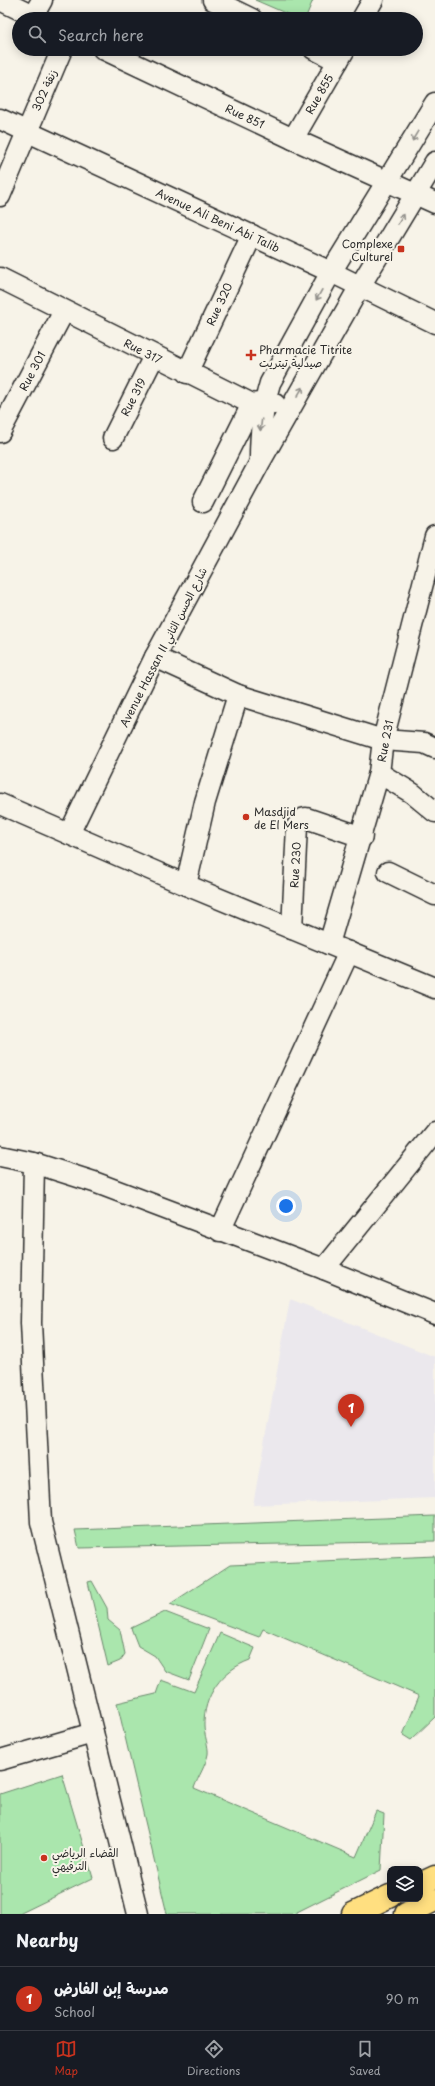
<!DOCTYPE html>
<html lang="en">
<head>
<meta charset="utf-8">
<style>
	:root { --surface:#171b24; --page:#242831; --text:#f1f3f6; --muted:#9ea1a6; --line:#363941; --accent:#c8321e }
	body { margin:0; font-family:"Playpen Sans","Playpen Sans Arabic",sans-serif; background:var(--page); color:var(--text) }
	.controls { position:absolute; right:12px; bottom:12px; display:grid; overflow:hidden; border-radius:8px; box-shadow:0 2px 10px #0003 }
	.controls button { width:36px; height:36px; display:grid; place-items:center; padding:0; border:0; border-bottom:1px solid var(--line); background:var(--surface); color:var(--text); font:20px sans-serif }
	.you { position:absolute; left:286px; top:1206px; width:14px; height:14px; margin:-10px; border:3px solid #fff; border-radius:50%; background:#1a73e8; box-shadow:0 0 0 6px #1a73e833 }
	.badge { display:grid; place-items:center; width:26px; height:26px; border-radius:50%; background:var(--accent); color:#fff; font-size:13px; font-weight:700 }
	.pin { position:absolute; translate:-50% -33px; filter:drop-shadow(0 1px 2px #0008) }
	.pin::after { content:''; position:absolute; top:21px; width:14px; height:12px; background:inherit; clip-path:polygon(0 0,100% 0,50% 100%) }
	.list { margin:0; padding:0; list-style:none }
	h2 { display:flex; justify-content:space-between; align-items:center; height:52px; margin:0; padding:0 16px; font-size:17px }
	h2 small { font-size:13px; font-weight:400; color:var(--muted) }
	.list li { display:grid; grid-template-columns:26px 1fr auto; gap:12px; align-items:center; box-sizing:border-box; height:64px; padding:0 16px; border-top:1px solid var(--line) }
	.list b { display:block; font-size:15px; white-space:nowrap }
	.list p { margin:0; font-size:13px; white-space:nowrap; color:var(--muted) }
	.list em { font-size:13px; font-style:normal; color:var(--muted) }
	.icon { flex:none; width:22px; height:22px; fill:none; stroke:currentColor; stroke-width:2; stroke-linecap:round; stroke-linejoin:round }
	.map { position:relative; flex:none; width:435px; height:1914px; overflow:hidden }
	.search { position:absolute; background:var(--surface); box-shadow:0 2px 10px #0003; left:12px; right:12px; top:12px; height:44px; display:flex; align-items:center; gap:10px; box-sizing:border-box; padding:0 14px; border-radius:22px; color:var(--muted); font-size:15px }
	.sheet { height:116px; background:var(--surface) }
	nav { display:flex; justify-content:space-around; align-items:center; box-sizing:border-box; height:56px; border-top:1px solid var(--line); background:var(--surface); font-size:11px; color:var(--muted) }
	nav a { display:grid; justify-items:center; gap:2px }
	nav .on { color:var(--accent) }
	.map>svg:first-child { display:block }
	.built { fill:#ebe8ed }
	.green { fill:#aae6ad; stroke:#6a886c }
	.lines { fill:none; stroke-linecap:round; stroke-linejoin:round }
	.minor-casing { stroke:#2b2b2b; stroke-width:23 }
	.major-casing { stroke:#2b2b2b; stroke-width:25 }
	.minor { stroke:#f7f3e8; stroke-width:20 }
	.major { stroke:#ffdf80; stroke-width:22 }
	.oneway { stroke:#918f8a }
	.poi-dot { fill:#c8321e; stroke:#f7f3e8; stroke-width:1.5 }
	.labels { text-anchor:middle; dominant-baseline:central; stroke-width:4; stroke-linejoin:round; paint-order:stroke }
	.street-label { font-size:11px; fill:#2b2b2b; stroke:#f7f3e8 }
	.poi-label { font-size:11px; fill:#2b2b2b; stroke:#f7f3e8; text-anchor:start }
</style>
</head>
<body>
<div class="map">
<svg width="435" height="1914" viewBox="0 0 435 1914">
	<rect width="100%" height="100%" fill="#f7f3e8"/>
	<filter id="ink" filterUnits="userSpaceOnUse"><feTurbulence type="fractalNoise" baseFrequency=".025" numOctaves="2"/><feDisplacementMap in="SourceGraphic" scale="8" xChannelSelector="R" yChannelSelector="G"/><feConvolveMatrix kernelMatrix="1 2 1 2 8 2 1 2 1" color-interpolation-filters="sRGB"/></filter>
	<g filter="url(#ink)">
		<polygon class="built" points="290,1299 435,1357 435,1498 253,1505"/>
		<g class="green">
			<polygon points="255,0 313,0 305,19 299,19"/>
			<polygon points="435,1516 435,1541 79,1548 75,1530"/>
			<polygon points="435,1556 435,1717 411,1740 403,1735 419,1696 263,1629 259,1637 170,1604 230,1565"/>
			<polygon points="92,1581 107,1608 108,1620 120,1630 125,1654 120,1661 108,1666 88,1582"/>
			<polygon points="165,1612 209,1629 189,1680 165,1671 155,1656 138,1646 131,1628"/>
			<path d="M220 1633 255 1648 250 1660C222 1670 203 1696 204 1726 204 1734 209 1747 208 1754 206 1765 198 1777 194 1788L356 1857 376 1811 384 1814 381 1870 293 1914H167L117 1703 156 1694 161 1680 194 1692Z"/>
			<polygon points="62,1774 93,1878 19,1914 0,1914 0,1794"/>
		</g>
		<g class="lines">
			<g class="minor-casing">
				<g id="minor">
					<polyline points="0,0 39,19"/>
					<polyline points="213,0 252,19"/>
					<polyline points="33,16 42,0"/>
					<polyline points="362,19 373,0"/>
					<polyline points="103,49 293,139 435,203"/>
					<polyline points="314,49 338,61"/>
					<polyline points="0,119 331,272 435,323"/>
					<polyline points="293,139 345,49"/>
					<polyline points="0,196 62,49"/>
					<polyline points="0,278 252,404 264,402 275,404"/>
					<polyline points="187,373 252,235"/>
					<polyline points="0,432 64,311"/>
					<polyline points="113,438 154,356"/>
					<path d="M260 460C260 433 262 409 270 383L331 272 435 103"/>
					<polyline points="203,502 252,404"/>
					<polyline points="155,657 238,695 383,740 424,743 435,748"/>
					<polyline points="379,773 412,793 435,812"/>
					<polyline points="0,804 186,885 435,988"/>
					<polyline points="69,834 155,657 260,462 360,286 435,162"/>
					<polyline points="388,872 435,895"/>
					<polyline points="186,885 205,802 238,695"/>
					<polyline points="292,929 297,826 302,819 306,818 362,837"/>
					<polyline points="329,944 379,773 383,740 435,536"/>
					<polyline points="0,1156 34,1163 31,1323 41,1522 138,1914"/>
					<polyline points="34,1163 94,1182 324,1269 435,1314"/>
					<polyline points="220,1231 349,952"/>
					<polyline points="324,1269 435,1132"/>
					<polyline points="0,1760 93,1733"/>
				</g>
			</g>
			<g class="major-casing">
				<g id="major">
					<polyline points="420,1884 435,1877"/>
					<polyline points="353,1914 390,1896"/>
					<polyline points="406,1914 435,1900"/>
				</g>
			</g>
			<use href="#minor" class="minor"/>
			<use href="#major" class="major"/>
		</g>
		<defs><path id="oneway-shaft" d="M-6 0H5M1.5-3L5.5 0L1.5 3" fill="none" stroke-width="1.6" stroke-linecap="round" stroke-linejoin="round"/></defs>
		<g class="oneway">
			<use href="#oneway-shaft" transform="translate(415 136) rotate(121)"/>
			<use href="#oneway-shaft" transform="translate(401 219) rotate(-59)"/>
			<use href="#oneway-shaft" transform="translate(319 295) rotate(119)"/>
			<use href="#oneway-shaft" transform="translate(300 392) rotate(-60)"/>
			<use href="#oneway-shaft" transform="translate(261 425) rotate(97)"/>
		</g>
	</g>
	<g class="poi-dot">
		<rect x="397" y="245" width="8" height="8" rx="2"/>
		<path d="M249 349h4v4h4v4h-4v4h-4v-4h-4v-4h4z"/>
		<circle cx="246" cy="817" r="4"/>
		<circle cx="44" cy="1858" r="4"/>
	</g>
	<g class="labels">
		<g class="street-label">
			<text transform="translate(44 90) rotate(-66)">زنقة 302</text>
			<text transform="translate(319 94) rotate(-60)">Rue 855</text>
			<text transform="translate(245 116) rotate(25)">Rue 851</text>
			<text transform="translate(218 220) rotate(25)">Avenue Ali Beni Abi Talib</text>
			<text transform="translate(219 304) rotate(-65)">Rue 320</text>
			<text transform="translate(143 351) rotate(27)">Rue 317</text>
			<text transform="translate(32 371) rotate(-62)">Rue 301</text>
			<text transform="translate(133 397) rotate(-63)">Rue 319</text>
			<text transform="translate(163 647) rotate(-63)">Avenue Hassan II شارع الحسن الثاني</text>
			<text transform="translate(385 741) rotate(-79)">Rue 231</text>
			<text transform="translate(295 865) rotate(-87)">Rue 230</text>
		</g>
		<g class="poi-label">
			<text x="393" y="243" text-anchor="end">Complexe<tspan x="393" dy="13">Culturel</tspan></text>
			<text x="259" y="349">Pharmacie Titrite<tspan x="259" dy="13">صيدلية تيتريت</tspan></text>
			<text x="254" y="811">Masdjid<tspan x="254" dy="13">de El Mers</tspan></text>
			<text x="52" y="1852">الفضاء الرياضي<tspan x="52" dy="13">الترفيهي</tspan></text>
		</g>
	</g>
</svg>
<div class="controls">
<button><svg class="icon" aria-label="layers" viewBox="0 0 24 24"><path d="M12 4l9 5-9 5-9-5zM3 14l9 5 9-5"/></svg></button>
</div>
<div class="you"></div>
<div class="pin badge" style="left:351px;top:1427px">1</div>
<div class="search"><svg class="icon" aria-label="search" viewBox="0 0 24 24"><circle cx="10" cy="10" r="6"/><path d="M15 15l6 6"/></svg>Search here</div>
</div>
<section class="sheet">
<h2>Nearby<small></small></h2>
<ul class="list">
<li><span class="badge">1</span><div><b>مدرسة إبن الفارض</b><p>School</p></div><em>90 m</em></li>
</ul>
</section>
<nav>
<a class="on"><svg class="icon" aria-label="map" viewBox="0 0 24 24"><path d="M3 6l6-2 6 2 6-2v14l-6 2-6-2-6 2zM9 4v14M15 6v14"/></svg>Map</a>
<a><svg class="icon" aria-label="directions" viewBox="0 0 24 24"><path d="M12 3l9 9-9 9-9-9zM9 14v-3h6M13 9l2 2-2 2"/></svg>Directions</a>
<a><svg class="icon" aria-label="saved" viewBox="0 0 24 24"><path d="M7 4h10v16l-5-4-5 4z"/></svg>Saved</a>
</nav>
</body>
</html>
